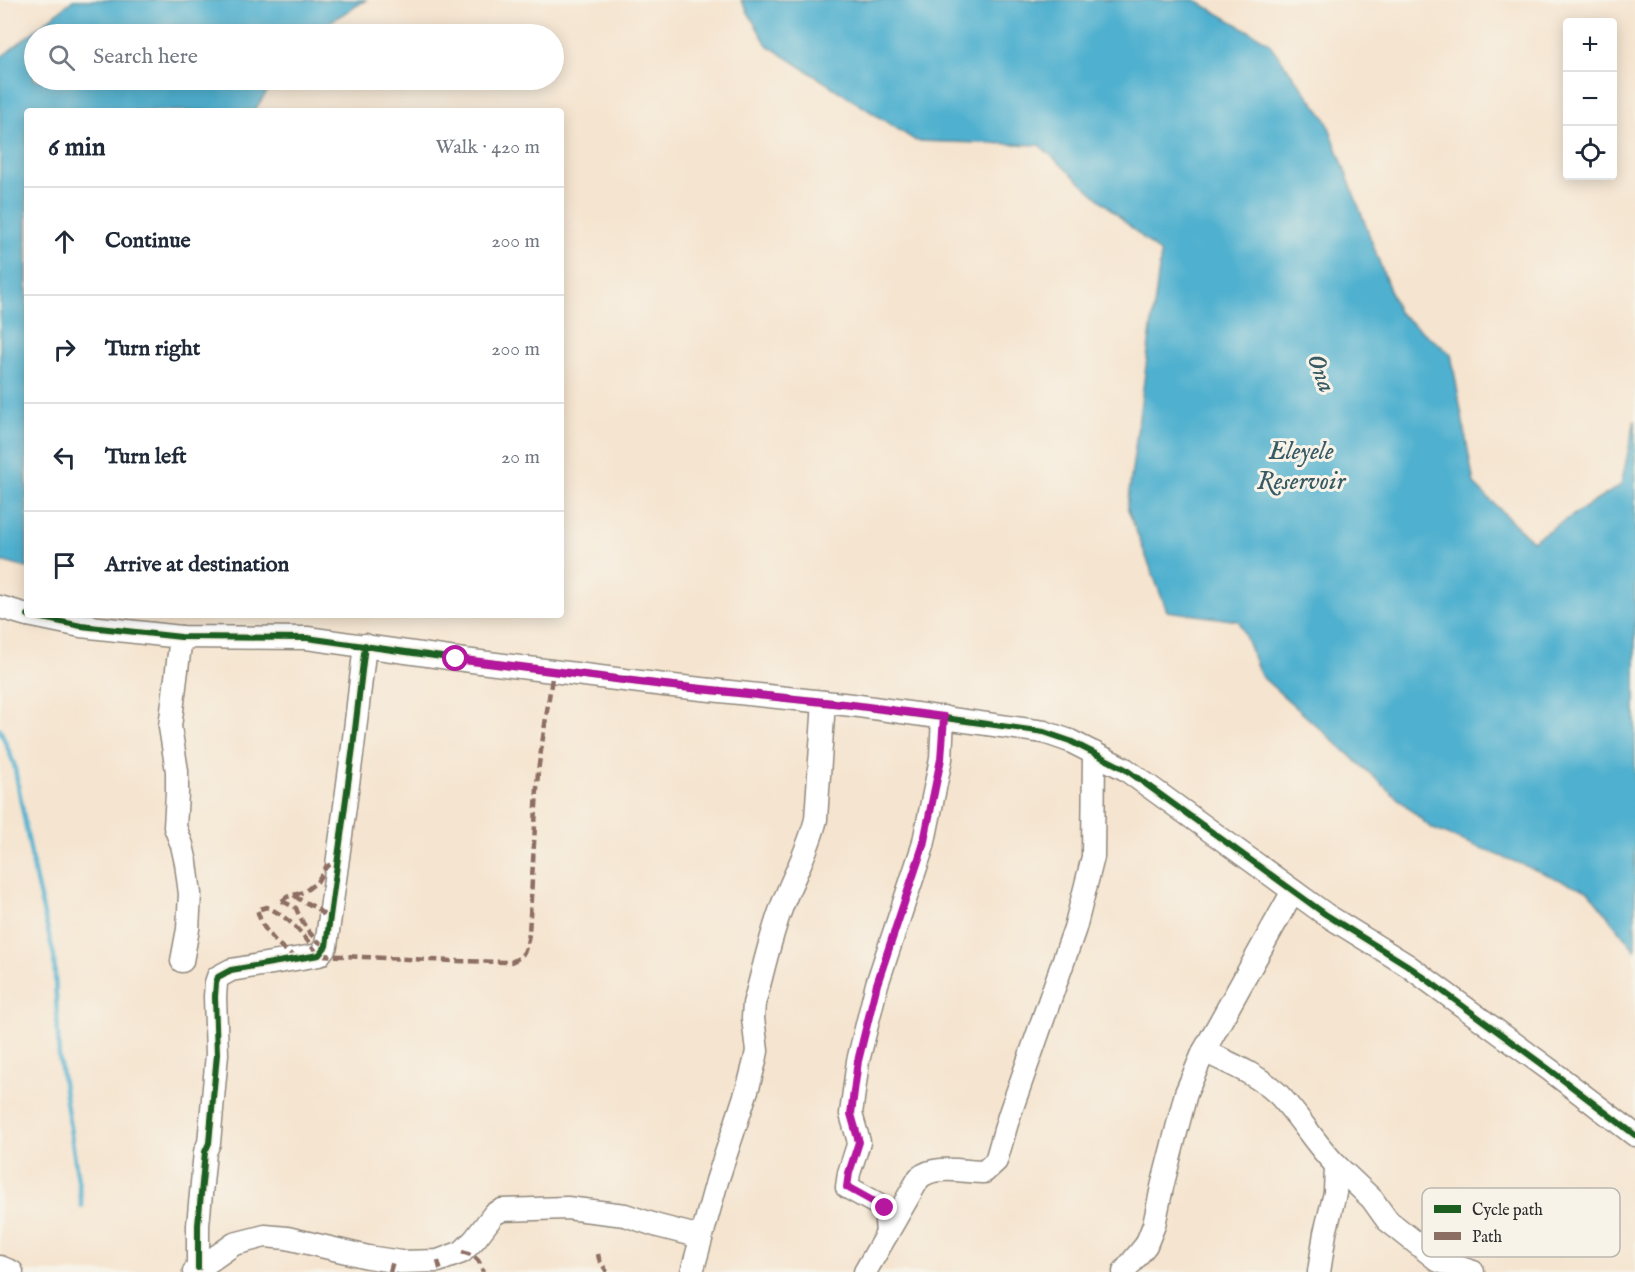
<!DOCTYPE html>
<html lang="en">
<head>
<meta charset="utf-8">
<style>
	:root { --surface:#fff; --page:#f2f2f3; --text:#1f2937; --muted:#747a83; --line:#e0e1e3 }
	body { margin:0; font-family:"IM FELL English",serif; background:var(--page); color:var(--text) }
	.controls { position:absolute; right:18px; top:18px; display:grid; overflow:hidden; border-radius:6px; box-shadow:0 3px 15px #0003 }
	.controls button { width:54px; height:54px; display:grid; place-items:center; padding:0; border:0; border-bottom:2px solid var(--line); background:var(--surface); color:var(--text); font:30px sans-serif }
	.stop { position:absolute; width:18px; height:18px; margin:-14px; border:4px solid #b5179e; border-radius:50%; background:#fff }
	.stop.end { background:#b5179e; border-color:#fff; box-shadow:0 2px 6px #0008 }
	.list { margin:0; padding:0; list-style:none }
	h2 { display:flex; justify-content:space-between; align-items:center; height:78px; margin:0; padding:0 24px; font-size:26px }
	h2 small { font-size:20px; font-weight:400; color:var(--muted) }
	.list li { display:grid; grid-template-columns:39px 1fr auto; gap:18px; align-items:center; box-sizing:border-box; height:108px; padding:0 24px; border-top:2px solid var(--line) }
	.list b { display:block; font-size:22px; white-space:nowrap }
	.list em { font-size:20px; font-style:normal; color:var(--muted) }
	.icon { flex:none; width:33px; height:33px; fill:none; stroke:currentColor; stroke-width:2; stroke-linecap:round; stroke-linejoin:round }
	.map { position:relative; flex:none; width:1635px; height:1272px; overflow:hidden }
	.search { position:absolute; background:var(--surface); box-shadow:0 3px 15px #0003; left:24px; top:24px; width:540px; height:66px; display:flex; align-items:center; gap:15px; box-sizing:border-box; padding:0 21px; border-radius:33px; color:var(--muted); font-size:22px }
	.panel { position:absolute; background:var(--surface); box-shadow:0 3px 15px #0003; left:24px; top:108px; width:540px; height:510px; border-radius:6px }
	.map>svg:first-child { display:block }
	.water { fill:#50b0cf; stroke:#3e6e7d; stroke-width:1.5 }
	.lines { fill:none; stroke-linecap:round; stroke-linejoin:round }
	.stream { stroke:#50b0cf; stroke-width:4.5 }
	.minor-casing { stroke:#90887d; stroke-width:25 }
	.minor { stroke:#fff; stroke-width:22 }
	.quiet { stroke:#8d6e63; stroke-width:4.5; stroke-dasharray:9 4.5; stroke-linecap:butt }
	.cycleway-casing { stroke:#f7f3e8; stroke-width:10 }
	.cycleway { stroke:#1b5e20; stroke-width:6 }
	.route { stroke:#b5179e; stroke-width:8 }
	.labels { text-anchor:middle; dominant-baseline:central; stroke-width:6; stroke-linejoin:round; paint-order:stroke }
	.water-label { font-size:26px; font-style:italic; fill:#385a64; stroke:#f7f3e8 }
	.key { fill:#f7f3e8; stroke:#bab7af; stroke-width:1.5 }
	.key-label { font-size:16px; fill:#2b2b2b }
</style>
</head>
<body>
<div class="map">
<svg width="1635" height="1272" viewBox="0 0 1635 1272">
	<rect width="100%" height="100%" fill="#f7f3e8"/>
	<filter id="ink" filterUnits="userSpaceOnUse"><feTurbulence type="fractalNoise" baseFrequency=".0167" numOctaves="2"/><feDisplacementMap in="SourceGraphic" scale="12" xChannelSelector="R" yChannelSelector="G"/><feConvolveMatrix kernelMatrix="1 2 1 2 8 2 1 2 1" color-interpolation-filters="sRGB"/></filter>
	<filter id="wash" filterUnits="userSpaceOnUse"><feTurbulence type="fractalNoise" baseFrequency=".008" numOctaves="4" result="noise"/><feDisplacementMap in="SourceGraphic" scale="24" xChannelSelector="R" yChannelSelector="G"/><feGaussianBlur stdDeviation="1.35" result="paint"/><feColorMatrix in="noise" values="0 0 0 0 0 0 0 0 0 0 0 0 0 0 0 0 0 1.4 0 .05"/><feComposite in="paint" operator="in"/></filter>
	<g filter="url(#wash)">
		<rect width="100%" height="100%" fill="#f5e4cf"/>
		<g class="water">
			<polygon points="73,0 366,0 310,34 34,34 34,80 275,80 254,111 27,111 27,568 0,561 0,58"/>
			<polygon points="741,0 1195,0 1268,42 1326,119 1398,312 1451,354 1474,484 1532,541 1621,485 1635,420 1635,950 1588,891 1431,828 1261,676 1239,621 1167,611 1127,507 1161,254 1039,145 916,141 767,45"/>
		</g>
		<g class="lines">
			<polyline class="stream" points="0,729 14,764 36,881 54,956 59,1056 82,1206"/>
		</g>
	</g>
	<g filter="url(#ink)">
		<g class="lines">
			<g class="minor-casing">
				<g id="minor">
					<polyline points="0,607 27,615"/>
					<polyline points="28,615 81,626 181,637 307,638 456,659 664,685 852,705 1044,732 1070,741 1125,769 1325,914 1407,965 1550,1070 1635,1135"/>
					<polyline points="181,637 170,727 177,771 177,793 175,827 182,845 186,863 190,894 188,929 182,961"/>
					<path d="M1204 1051C1229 1063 1256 1074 1277 1093 1299 1115 1314 1143 1336 1165L1335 1193 1325 1233 1319 1272"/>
					<polyline points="1336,1165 1372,1199 1387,1220 1439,1261 1473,1272"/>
					<polyline points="887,1234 885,1208 847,1187 849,1173 859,1142 851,1114 858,1061 877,984 923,846 941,759 943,717"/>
					<polyline points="0,1267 12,1272"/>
					<polyline points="198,1268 198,1225 205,1152 209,1143 217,1054 215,997 216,983 218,977 231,970 319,955 326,946 353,747 365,645"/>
					<polyline points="194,1272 234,1244 265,1236 287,1238 368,1257 401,1262 438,1261 462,1252 475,1239 494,1214 502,1210 567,1208 625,1215 658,1226 701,1237"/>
					<path d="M692 1272 717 1181 749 1084 755 1061 757 1051 753 1018 754 1004C763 972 770 937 782 906 793 877 809 849 816 819L824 702"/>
					<path d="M865 1272 919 1178C934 1164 965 1172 984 1172L996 1161 1009 1116 1075 928 1093 857 1094 753"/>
					<polyline points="1124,1272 1146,1245 1154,1225 1162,1187 1186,1093 1204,1051 1293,891"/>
				</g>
			</g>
			<use href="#minor" class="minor"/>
			<g class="quiet">
				<polyline points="294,895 299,899 316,908 330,920"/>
				<polyline points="282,901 287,897 304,892 317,882 326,867 338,860"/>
				<path d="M282 901 296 908C301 922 312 940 326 946"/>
				<path d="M297 958C283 950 271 938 262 924 260 919 259 915 257 910L267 907C292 919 302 934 319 955L453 961 511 962C526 956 526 949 529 934L538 771 553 671"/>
				<path d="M462 1252C475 1256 479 1258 483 1272"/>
				<polyline points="598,1254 599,1259 607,1272"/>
				<polyline points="438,1261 441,1272"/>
				<polyline points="390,1272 393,1261"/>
			</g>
			<g class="cycleway-casing">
				<g id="cycleway">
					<polyline points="28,615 81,626 181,637 307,638 456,659 664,685 852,705 1044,732 1070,741 1125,769 1325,914 1407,965 1550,1070 1635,1135"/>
					<polyline points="198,1268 198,1225 205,1152 209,1143 217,1054 215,997 216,983 218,977 231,970 319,955 326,946 353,747 365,645"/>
				</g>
			</g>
			<use href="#cycleway" class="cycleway"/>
		</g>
	</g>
	<g class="lines" filter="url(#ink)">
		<polyline class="route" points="456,659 664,685 852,705 944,717 941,759 923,846 877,984 858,1061 851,1114 859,1142 849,1173 847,1187 885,1208"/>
	</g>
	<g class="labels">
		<g class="water-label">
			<text transform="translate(1321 373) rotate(69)">Ona</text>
			<text x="1301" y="451">Eleyele<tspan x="1301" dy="30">Reservoir</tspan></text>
		</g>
	</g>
	<rect x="1422" y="1188" width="198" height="69" rx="9" class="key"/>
	<rect x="1434" y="1205" width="27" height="8" fill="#1b5e20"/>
	<rect x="1434" y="1232" width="27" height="8" fill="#8d6e63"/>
	<g class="key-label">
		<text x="1472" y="1215">Cycle path</text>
		<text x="1472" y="1242">Path</text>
	</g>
</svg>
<div class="controls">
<button>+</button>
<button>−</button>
<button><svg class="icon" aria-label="locate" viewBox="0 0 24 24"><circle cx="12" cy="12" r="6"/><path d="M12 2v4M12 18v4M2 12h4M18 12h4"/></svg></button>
</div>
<div class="stop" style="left:456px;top:659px"></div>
<div class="stop end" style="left:885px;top:1208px"></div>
<div class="search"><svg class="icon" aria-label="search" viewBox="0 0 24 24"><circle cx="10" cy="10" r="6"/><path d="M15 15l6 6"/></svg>Search here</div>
<section class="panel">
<h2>6 min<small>Walk · 420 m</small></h2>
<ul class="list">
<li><svg class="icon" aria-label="ahead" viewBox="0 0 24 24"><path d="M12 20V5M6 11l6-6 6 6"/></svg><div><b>Continue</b></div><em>200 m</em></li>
<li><svg class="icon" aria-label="right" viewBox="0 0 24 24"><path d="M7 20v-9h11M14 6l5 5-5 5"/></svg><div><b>Turn right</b></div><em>200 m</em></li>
<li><svg class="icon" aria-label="left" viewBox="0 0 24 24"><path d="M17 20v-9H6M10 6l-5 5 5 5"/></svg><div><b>Turn left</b></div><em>20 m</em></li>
<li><svg class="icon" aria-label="arrive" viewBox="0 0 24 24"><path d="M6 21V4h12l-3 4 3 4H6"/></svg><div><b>Arrive at destination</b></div></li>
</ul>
</section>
</div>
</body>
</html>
